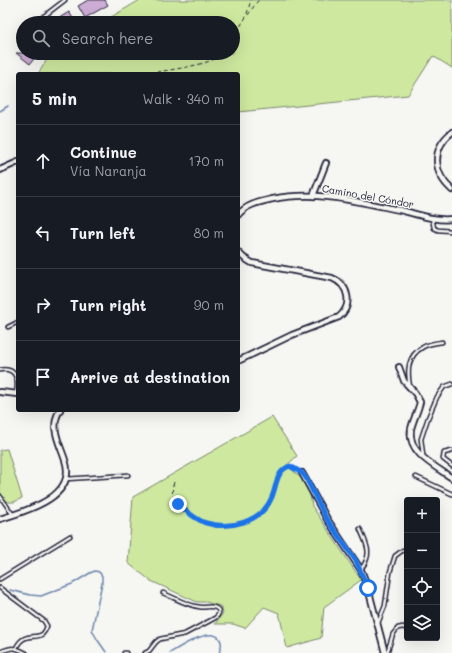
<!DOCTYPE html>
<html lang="en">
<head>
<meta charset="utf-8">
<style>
	:root { --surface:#171b24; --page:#20242c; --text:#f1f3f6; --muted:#9ea1a6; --line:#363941 }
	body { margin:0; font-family:Mali,sans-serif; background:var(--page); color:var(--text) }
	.controls { position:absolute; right:12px; bottom:12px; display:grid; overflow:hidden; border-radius:4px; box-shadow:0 4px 16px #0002 }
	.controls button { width:36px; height:36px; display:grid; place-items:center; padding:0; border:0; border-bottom:1px solid var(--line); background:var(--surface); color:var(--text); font:20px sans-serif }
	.stop { position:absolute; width:12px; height:12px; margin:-9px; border:3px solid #1a73e8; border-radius:50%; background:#fff }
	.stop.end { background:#1a73e8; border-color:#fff; box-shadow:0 1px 4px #0008 }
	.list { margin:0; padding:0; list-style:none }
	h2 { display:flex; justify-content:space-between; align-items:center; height:52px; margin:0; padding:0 16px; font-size:17px }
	h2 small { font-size:13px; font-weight:400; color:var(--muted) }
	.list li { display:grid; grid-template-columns:26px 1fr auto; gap:12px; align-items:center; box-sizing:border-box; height:72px; padding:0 16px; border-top:1px solid var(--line) }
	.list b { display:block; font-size:15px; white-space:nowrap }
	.list p { margin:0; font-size:13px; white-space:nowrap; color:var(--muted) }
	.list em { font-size:13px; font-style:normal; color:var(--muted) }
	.icon { flex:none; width:22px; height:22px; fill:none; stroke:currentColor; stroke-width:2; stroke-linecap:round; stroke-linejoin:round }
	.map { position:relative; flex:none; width:452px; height:653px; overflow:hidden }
	.search { position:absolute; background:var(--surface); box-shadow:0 4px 16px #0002; left:16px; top:16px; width:224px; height:44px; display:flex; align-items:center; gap:10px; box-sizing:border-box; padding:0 14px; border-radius:22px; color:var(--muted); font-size:15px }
	.panel { position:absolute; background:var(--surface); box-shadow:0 4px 16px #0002; left:16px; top:72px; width:224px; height:340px; border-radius:4px }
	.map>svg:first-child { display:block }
	.green { fill:#cee99f; stroke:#78866d }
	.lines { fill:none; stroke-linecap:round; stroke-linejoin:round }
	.stream { stroke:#6b87ac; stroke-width:1.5 }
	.building { fill:#cdacd6; stroke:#22223b }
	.lane-casing { stroke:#22223b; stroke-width:5.5 }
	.street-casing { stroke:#22223b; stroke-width:8 }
	.path { stroke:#22223b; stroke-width:1; stroke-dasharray:4 3; stroke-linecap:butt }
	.lane { stroke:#f6f6f2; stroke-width:2.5 }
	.street { stroke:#f6f6f2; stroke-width:4.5 }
	.route { stroke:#1a73e8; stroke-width:5 }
	.labels { text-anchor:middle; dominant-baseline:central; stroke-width:3; stroke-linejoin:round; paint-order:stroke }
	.street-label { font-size:10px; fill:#22223b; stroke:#f6f6f2 }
</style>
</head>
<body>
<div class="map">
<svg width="452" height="653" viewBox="0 0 452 653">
	<rect width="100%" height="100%" fill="#f6f6f2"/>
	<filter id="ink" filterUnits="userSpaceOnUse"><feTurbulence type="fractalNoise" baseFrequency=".025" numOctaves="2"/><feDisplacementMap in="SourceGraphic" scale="8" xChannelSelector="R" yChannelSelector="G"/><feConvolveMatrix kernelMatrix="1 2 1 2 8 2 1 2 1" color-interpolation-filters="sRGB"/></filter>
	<g filter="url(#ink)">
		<g class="green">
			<polygon points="140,0 452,0 452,68 433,56 408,95 238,112 238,74 38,74 51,53 233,53 233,23 101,23"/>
			<polygon points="272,417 297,456 287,465 304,481 309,489 312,506 361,580 324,607 321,638 287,648 279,613 264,607 245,628 233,624 215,624 223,613 220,606 206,602 197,602 151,581 128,563 133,497"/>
			<polygon points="7,449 22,498 14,502 8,502 0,493 0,450"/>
		</g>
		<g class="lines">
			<g class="stream">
				<polyline points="0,111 8,106"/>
				<polyline points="10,590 30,595 41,596 72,584 90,573 95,571 99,572 102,576 102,583 92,630 97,639 106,652"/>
				<path d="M170 653C180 647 210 627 219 638 223 643 221 648 219 653"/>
			</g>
		</g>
		<g class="building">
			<polygon points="88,0 105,0 108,5 85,18 78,6"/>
			<polygon points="69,12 76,23 51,23"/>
			<polygon points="16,53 38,53 30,64"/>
		</g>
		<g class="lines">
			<g class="lane-casing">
				<g id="lane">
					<polyline points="35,23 65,0"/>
					<polyline points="432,218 434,228 438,230 452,231"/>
					<polyline points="8,327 18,322"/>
					<path d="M0 370C17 367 19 381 16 394"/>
					<path d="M410 387C407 371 407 356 423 347 428 344 436 343 442 342"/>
					<polyline points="452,451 444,453 443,459 452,466"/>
					<polyline points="423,455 421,439 428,418 437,397 444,387 452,384"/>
					<polyline points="416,477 452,494"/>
					<polyline points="66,479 128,475"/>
					<polyline points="0,496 13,515"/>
					<path d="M360 529C367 545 373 554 361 569"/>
					<polyline points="0,579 70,536"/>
					<path d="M0 588 44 621 47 626C41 646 26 627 16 648"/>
					<polyline points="378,623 385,606 390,572 395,556 403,550 407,552"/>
					<path d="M0 652C12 647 15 647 26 653"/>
					<polyline points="124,653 126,653"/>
					<path d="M145 653 149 651 156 642 160 639 185 634 215 618C219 615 221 611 216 608 211 605 205 608 200 607 188 606 175 598 163 593"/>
					<polyline points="387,653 393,634 398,628 403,627 407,629"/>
				</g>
			</g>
			<g class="street-casing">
				<g id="street">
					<path d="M452 132C431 149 433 173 452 190"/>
					<polyline points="0,170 18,162"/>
					<polyline points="313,196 326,163"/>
					<path d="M238 215C247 204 260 202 273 199 318 190 360 202 404 211 420 215 436 221 452 219"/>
					<path d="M238 252 244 258 252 263 332 278C349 285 353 305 339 317L292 335 238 361"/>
					<path d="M399 367 404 381 415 393 420 402C418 411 413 420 411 429 407 453 435 466 452 478"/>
					<polyline points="0,392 18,394"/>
					<polyline points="302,473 327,519 361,570 368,588 385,653"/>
					<path d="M0 519C26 511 78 497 65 460 60 444 49 427 60 410"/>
				</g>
			</g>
			<g class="path">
				<polyline points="248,15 256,3 259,0"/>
				<polyline points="233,38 246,17 251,0"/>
				<path d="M143 74C160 71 213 66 223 53"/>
				<path d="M174 482C170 494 174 501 183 508 190 514 199 521 207 523 230 530 257 523 270 502 277 489 274 472 290 466L299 471"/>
			</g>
			<use href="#lane" class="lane"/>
			<use href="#street" class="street"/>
		</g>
	</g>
	<g class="lines" filter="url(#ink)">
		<path class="route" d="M178 504C186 511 196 520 206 523 229 530 261 522 271 499 277 487 275 471 290 466L302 473 306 478 326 518 356 561 368 588"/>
	</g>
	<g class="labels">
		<g class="street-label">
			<text transform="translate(368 196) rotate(10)">Camino del Cóndor</text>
		</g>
	</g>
</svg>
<div class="controls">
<button>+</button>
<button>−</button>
<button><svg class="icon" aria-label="locate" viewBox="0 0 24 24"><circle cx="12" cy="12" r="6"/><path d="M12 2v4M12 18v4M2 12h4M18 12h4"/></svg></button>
<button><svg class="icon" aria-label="layers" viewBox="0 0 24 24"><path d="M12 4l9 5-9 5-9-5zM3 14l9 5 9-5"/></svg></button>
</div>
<div class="stop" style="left:368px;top:588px"></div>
<div class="stop end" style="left:178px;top:504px"></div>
<div class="search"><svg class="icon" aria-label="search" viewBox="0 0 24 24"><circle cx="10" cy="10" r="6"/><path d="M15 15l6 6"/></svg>Search here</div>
<section class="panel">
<h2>5 min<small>Walk · 340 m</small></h2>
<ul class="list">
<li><svg class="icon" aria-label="ahead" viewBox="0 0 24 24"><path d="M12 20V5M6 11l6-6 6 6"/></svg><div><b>Continue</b><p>Vía Naranja</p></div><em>170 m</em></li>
<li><svg class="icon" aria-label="left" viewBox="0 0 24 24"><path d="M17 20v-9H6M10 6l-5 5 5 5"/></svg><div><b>Turn left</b></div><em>80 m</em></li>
<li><svg class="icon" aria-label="right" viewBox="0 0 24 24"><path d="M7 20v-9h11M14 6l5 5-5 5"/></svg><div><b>Turn right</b></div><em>90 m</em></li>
<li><svg class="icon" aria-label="arrive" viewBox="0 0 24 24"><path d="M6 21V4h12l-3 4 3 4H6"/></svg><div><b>Arrive at destination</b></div></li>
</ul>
</section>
</div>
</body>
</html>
